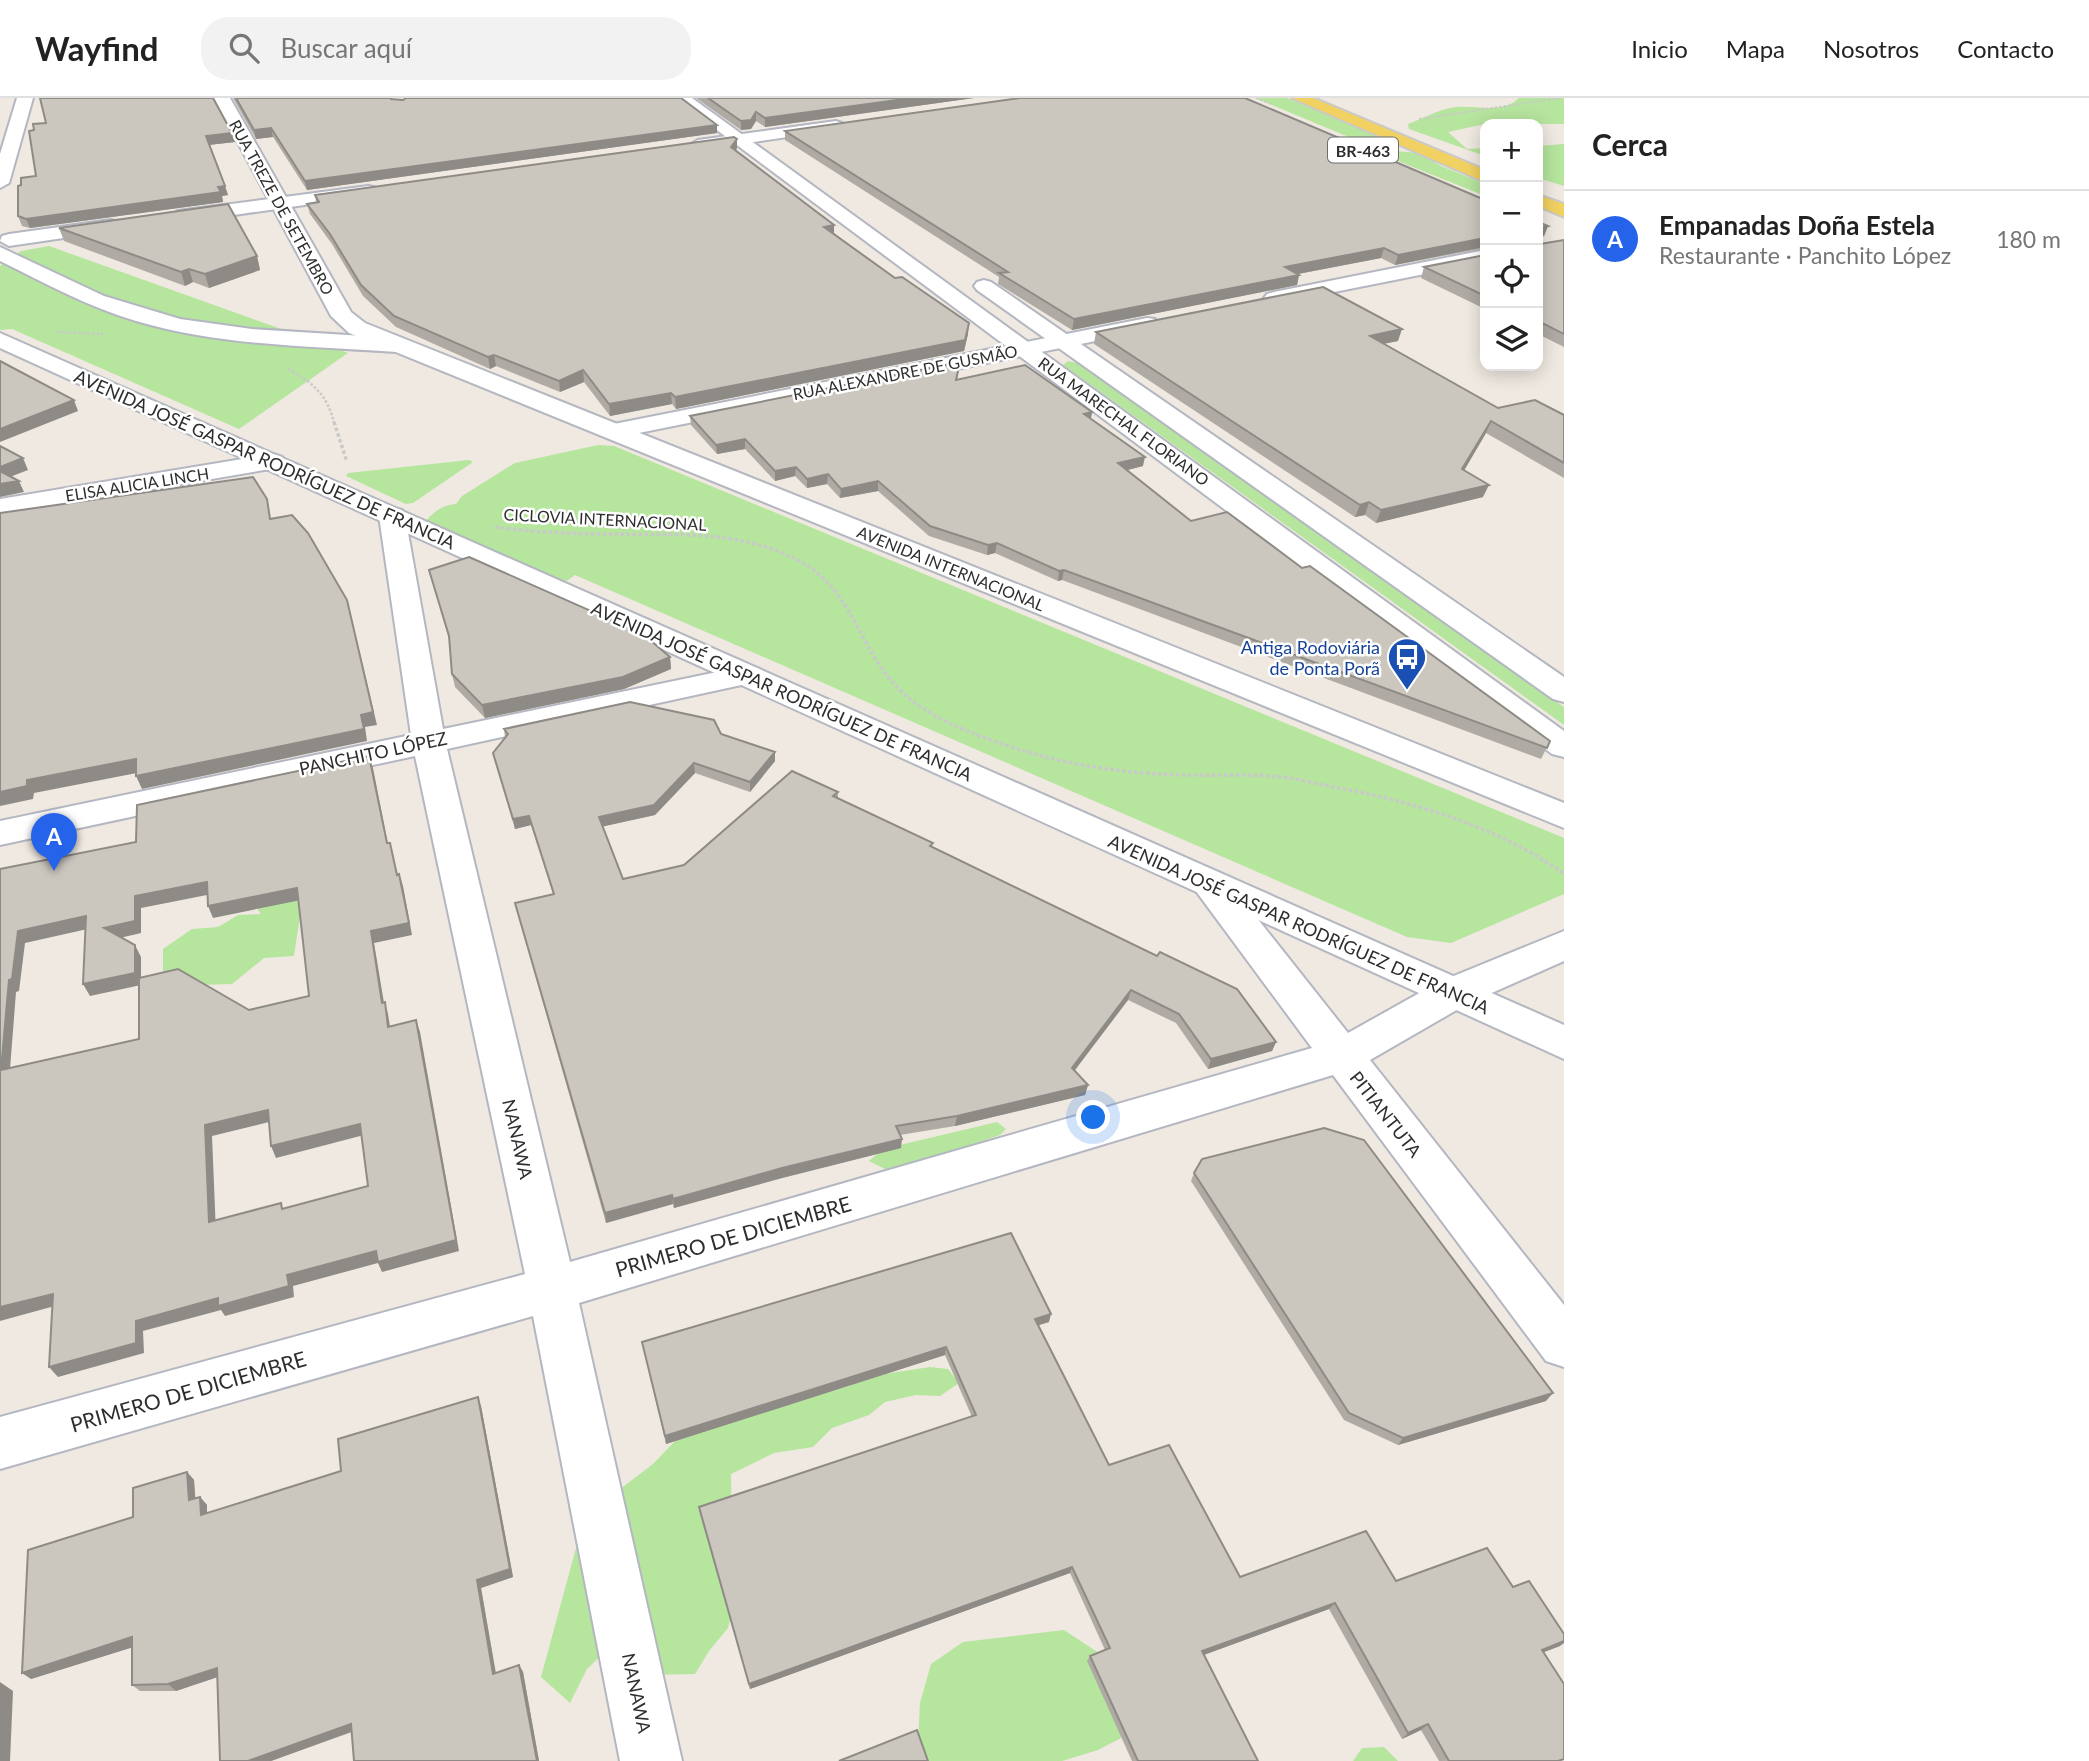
<!DOCTYPE html>
<html lang="es">
<head>
<meta charset="utf-8">
<style>
	:root { --surface:#fff; --page:#f2f2f2; --text:#222; --muted:#767676; --line:#e0e0e0; --accent:#2563eb }
	body { margin:0; font-family:Lato,sans-serif; background:var(--page); color:var(--text) }
	.controls { position:absolute; right:21px; top:21px; display:grid; overflow:hidden; border-radius:14px; box-shadow:0 4px 18px #0003 }
	.controls button { width:63px; height:63px; display:grid; place-items:center; padding:0; border:0; border-bottom:2px solid var(--line); background:var(--surface); color:var(--text); font:35px sans-serif }
	.you { position:absolute; left:1094px; top:1020px; width:24px; height:24px; margin:-18px; border:5px solid #fff; border-radius:50%; background:#1a73e8; box-shadow:0 0 0 10px #1a73e833 }
	.badge { display:grid; place-items:center; width:46px; height:46px; border-radius:50%; background:var(--accent); color:#fff; font-size:23px; font-weight:700 }
	.pin { position:absolute; translate:-50% -58px; filter:drop-shadow(0 2px 4px #0008) }
	.pin::after { content:''; position:absolute; top:37px; width:24px; height:21px; background:inherit; clip-path:polygon(0 0,100% 0,50% 100%) }
	.list { margin:0; padding:0; list-style:none }
	h2 { display:flex; justify-content:space-between; align-items:center; height:91px; margin:0; padding:0 28px; font-size:30px }
	h2 small { font-size:23px; font-weight:400; color:var(--muted) }
	.list li { display:grid; grid-template-columns:46px 1fr auto; gap:21px; align-items:center; box-sizing:border-box; height:98px; padding:0 28px; border-top:2px solid var(--line) }
	.list b { display:block; font-size:26px; white-space:nowrap }
	.list p { margin:0; font-size:23px; white-space:nowrap; color:var(--muted) }
	.list em { font-size:23px; font-style:normal; color:var(--muted) }
	.icon { flex:none; width:38px; height:38px; fill:none; stroke:currentColor; stroke-width:2; stroke-linecap:round; stroke-linejoin:round }
	.map { position:relative; flex:none; width:1564px; height:1663px; overflow:hidden }
	header { display:flex; align-items:center; gap:42px; box-sizing:border-box; height:98px; padding:0 35px; background:var(--surface); border-bottom:2px solid var(--line) }
	header strong { font-size:33px }
	nav { display:flex; gap:38px; margin-inline-start:auto; font-size:24px }
	.search { width:490px; height:63px; background:var(--page); display:flex; align-items:center; gap:18px; box-sizing:border-box; padding:0 24px; border-radius:28px; color:var(--muted); font-size:26px }
	main { display:flex }
	aside { flex:1; background:var(--surface) }
	.map>svg:first-child { display:block }
	.green { fill:#b6e59e }
	.lines { fill:none; stroke-linecap:round; stroke-linejoin:round }
	.minor-casing { stroke:#b4b7c1; stroke-width:4 }
	.secondary-casing { stroke:#b4b7c1; stroke-width:4 }
	.primary-casing { stroke:#c9c9c9; stroke-width:4 }
	.path-far2 { stroke:#c9c9c9; stroke-width:2; stroke-dasharray:2.5 2; stroke-linecap:butt }
	.path-far1 { stroke:#c9c9c9; stroke-width:2.5; stroke-dasharray:2.5 2; stroke-linecap:butt }
	.path { stroke:#c9c9c9; stroke-width:3.5; stroke-dasharray:3.5 2.5; stroke-linecap:butt }
	.minor { fill:#fff; fill-rule:evenodd }
	.secondary { fill:#fff; fill-rule:evenodd }
	.primary { fill:#f2d163; fill-rule:evenodd }
	.wall { fill:#afaba4 }
	.shaded-wall { fill:#8e8b86 }
	.building { fill:#cbc7bf; stroke:#8e8b86; stroke-width:2; fill-rule:evenodd }
	.labels { text-anchor:middle; dominant-baseline:central; stroke-width:5; stroke-linejoin:round; paint-order:stroke }
	.shield { fill:#fff; stroke:#6d6d6d; stroke-width:2 }
	.shield-label { font-size:16px; font-weight:bold; fill:#2e2e2e }
	.far-street-label { font-size:16px; fill:#2e2e2e; stroke:#fff }
	.street-label { font-size:18px; fill:#2e2e2e; stroke:#fff }
	.transit-label { font-size:18px; fill:#164399; stroke:#fff; text-anchor:end }
	.near-street-label { font-size:21px; fill:#2e2e2e; stroke:#fff }
</style>
</head>
<body>
<header>
<strong>Wayfind</strong>
<div class="search"><svg class="icon" aria-label="search" viewBox="0 0 24 24"><circle cx="10" cy="10" r="6"/><path d="M15 15l6 6"/></svg>Buscar aquí</div>
<nav><a>Inicio</a><a>Mapa</a><a>Nosotros</a><a>Contacto</a></nav>
</header>
<main>
<div class="map">
<svg width="1564" height="1663" viewBox="0 0 1564 1663">
	<rect width="100%" height="100%" fill="#efe9e1"/>
	<g class="green">
		<polygon points="1255,0 1287,0 1397,46 1386,49 1368,47"/>
		<path d="M1519 0H1564V26H1485L1448 34 1467 51 1485 50V58L1409 31 1408 26C1422 21 1436 13 1450 10 1471 5 1501 18 1519 0Z"/>
		<polygon points="1564,46 1564,88 1538,80 1538,48"/>
		<polygon points="1395,53 1419,55 1441,68 1485,86 1485,98 1398,63 1389,58 1389,54"/>
		<polygon points="49,148 348,255 239,331 12,231 0,232 0,168 21,153"/>
		<polygon points="1068,263 1077,265 1564,609 1564,627 1063,267"/>
		<path d="M598 347 614 348 1564 740V796L1451 845 1407 839 575 477 565 484 505 481 420 430C429 418 441 406 456 406L462 398 515 365Z"/>
		<polygon points="469,362 473,364 413,405 406,406 346,378 348,375"/>
		<polygon points="271,782 320,809 300,818 294,858 264,860 232,886 200,887 163,876 163,851 192,831 218,829 238,817 261,816 247,797"/>
		<polygon points="997,1024 1006,1031 1000,1037 931,1061 887,1072 869,1063 883,1051"/>
		<polygon points="930,1269 948,1271 959,1285 940,1298 916,1297 885,1304 869,1317 832,1330 813,1349 774,1355 731,1376 732,1445 737,1494 728,1530 709,1553 695,1576 646,1577 616,1543 587,1571 570,1605 541,1579 576,1450 598,1408 653,1366 676,1342 794,1289 826,1295 849,1288 857,1280"/>
		<polygon points="1064,1532 1114,1565 1129,1596 1121,1640 1098,1652 1062,1663 917,1663 920,1605 931,1566 963,1544"/>
		<polygon points="1384,1649 1398,1663 1353,1663 1362,1650"/>
	</g>
	<g class="lines">
		<g class="minor-casing">
			<g id="minor">
				<polygon points="17,0 33,0 9,85 0,90 0,56"/>
				<polygon points="836,23 842,25 844,28 842,31 698,52 690,47 698,42"/>
				<polygon points="368,88 374,89 377,93 374,97 178,125 169,119 178,113"/>
				<polygon points="111,122 118,124 120,128 118,132 9,148 0,143 2,138 9,136"/>
				<path d="M0 149 104 198 180 221 252 231 396 240 404 242 407 247 404 252 396 254C310 248 220 248 136 223 88 209 45 185 0 163Z"/>
				<polygon points="1485,152 1485,164 1274,206 1267,204 1264,200 1267,196 1274,194"/>
				<polygon points="1147,220 1155,221 1158,226 1155,231 614,340 605,338 602,333 605,328 614,326"/>
				<polygon points="273,356 282,359 286,364 282,369 0,417 0,401"/>
				<polygon points="392,410 402,412 405,418 443,631 746,568 757,570 762,577 757,584 746,586 447,651 570,1164 1312,950 1190,785 1196,776 1209,772 1222,776 1348,935 1439,884 1564,833 1564,863 1467,906 1370,962 1564,1207 1564,1269 1546,1263 1333,977 579,1205 682,1663 620,1663 533,1218 0,1371 0,1319 525,1176 415,658 0,747 0,723 411,637 379,418 382,412"/>
			</g>
		</g>
		<g class="secondary-casing">
			<g id="secondary">
				<polygon points="214,0 230,0 351,214 365,225 1564,705 1564,730 349,235 331,218"/>
				<polygon points="674,0 692,0 1564,633 1564,659 1552,656"/>
				<polygon points="984,182 991,184 1564,579 1564,604 1553,601 977,192 974,188 977,184"/>
				<polygon points="0,235 1564,927 1564,961 0,250"/>
			</g>
		</g>
		<g class="primary-casing">
			<g id="primary">
				<polygon points="1292,0 1313,0 1485,72 1485,84"/>
				<polygon points="1538,97 1564,106 1564,119 1538,108"/>
			</g>
		</g>
		<g class="path-far2">
			<polyline points="1256,0 1271,6"/>
			<polyline points="1419,21 1560,0"/>
		</g>
		<g class="path-far1">
			<polyline points="56,234 103,236"/>
			<path d="M288 271C313 284 328 298 334 325"/>
		</g>
		<g class="path">
			<polyline points="334,324 347,364"/>
			<path d="M495 429C532 434 570 436 607 436 673 437 744 431 803 465 850 492 860 548 894 586 925 621 981 639 1024 653 1077 669 1132 676 1187 677 1215 678 1243 676 1270 678 1292 679 1313 685 1334 689 1414 704 1497 728 1564 776"/>
		</g>
		<use href="#minor" class="minor"/>
		<use href="#secondary" class="secondary"/>
		<use href="#primary" class="primary"/>
	</g>
	<g class="wall">
		<polygon points="233,0 391,0 391,1 717,35 307,92 273,39 256,41"/>
		<polygon points="696,0 974,0 765,29 756,23 751,31 741,32"/>
		<polygon points="29,33 235,44 209,47 228,97 222,98 223,104 30,130 22,128 18,118 21,87 36,78"/>
		<polygon points="785,33 1485,102 1485,150 1395,167 1381,160 1298,176 1299,177 1297,187 1072,232 998,186 999,179 785,42"/>
		<polygon points="737,41 737,50 736,53 834,127 834,135 968,236 964,253 676,311 672,306 610,318 584,284 560,294 496,268 490,271 396,229 363,198 332,146 310,116 307,106 316,104 315,97"/>
		<polygon points="1538,124 1548,128 1544,138 1540,139 1540,146 1564,142 1564,249 1538,236"/>
		<polygon points="59,130 257,158 260,172 209,190 193,184 185,188 64,143"/>
		<polygon points="1485,157 1485,211 1421,180 1424,169"/>
		<polygon points="1096,234 1398,243 1384,246 1498,310 1564,317 1564,380 1486,335 1464,372 1483,399 1376,425 1365,417 1355,419 1094,246"/>
		<polygon points="960,264 957,282 1092,314 1091,321 1143,368 1127,372 1191,423 1302,470 1550,643 1541,661 1062,482 1058,483 995,455 987,457 929,438 878,393 840,400 827,386 807,390 795,378 775,383 745,351 717,356 691,327 690,318"/>
		<polygon points="429,472 670,559 671,571 624,591 485,620 455,589 452,576 450,544"/>
		<polygon points="504,631 721,636 775,654 775,663 750,694 695,675 655,717 603,728 623,781 684,767 838,694 838,700 932,750 1276,944 1272,953 1208,971 1176,925 1128,902 1074,973 1088,987 1085,997 955,1028 900,1037 901,1050 782,1080 674,1110 673,1106 606,1125 517,814 515,805 553,796 531,727 515,731 495,664 493,655 505,640"/>
		<polygon points="1194,1075 1546,1303 1398,1347 1344,1322 1191,1083"/>
		<polygon points="1049,1224 1038,1227 1109,1367 1240,1479 1396,1483 1513,1489 1560,1548 1543,1554 1564,1586 1564,1662 1439,1663 1421,1632 1402,1641 1329,1511 1204,1557 1258,1663 1132,1663 1087,1563 1090,1558 1105,1552 1070,1475 750,1591 700,1416 699,1409 972,1319 945,1257 666,1346 642,1244"/>
		<polygon points="481,1308 513,1479 481,1490 496,1575 519,1567 523,1574 539,1663 354,1663 352,1634 271,1663 220,1663 217,1579 176,1593 140,1593 132,1587 132,1549 31,1581 133,1419 187,1374 194,1382 195,1400 200,1399 207,1407 207,1415 341,1373"/>
	</g>
	<g class="shaded-wall">
		<polygon points="912,0 974,0 765,29 765,20"/>
		<polygon points="756,14 756,23 751,31 741,32 741,23"/>
		<polygon points="717,27 717,35 307,92 305,83"/>
		<polygon points="271,30 273,39 256,41 254,32"/>
		<polygon points="232,35 235,44 208,47 206,38"/>
		<polygon points="737,41 737,50 731,59 731,49"/>
		<polygon points="225,88 228,97 222,98 223,104 30,130 26,121"/>
		<polygon points="834,127 834,137 824,129"/>
		<polygon points="1548,128 1544,138 1538,140 1540,130"/>
		<polygon points="1485,140 1484,149 1395,167 1398,157"/>
		<polygon points="1384,150 1381,160 1282,179 1285,169"/>
		<polygon points="257,158 260,172 209,190 205,176"/>
		<polygon points="189,171 193,184 185,188 181,174"/>
		<polygon points="1299,177 1297,187 1072,232 1074,221"/>
		<polygon points="969,225 968,236 964,253 676,311 675,299"/>
		<polygon points="1402,231 1398,243 1366,249 1370,238"/>
		<polygon points="494,257 496,268 490,271 488,259"/>
		<polygon points="583,272 584,284 560,294 559,283"/>
		<polygon points="671,295 672,306 610,318 609,306"/>
		<polygon points="74,302 78,313 0,344 0,331"/>
		<polygon points="1092,314 1090,324 1084,316"/>
		<polygon points="1491,323 1486,335 1458,383 1462,371"/>
		<polygon points="745,341 745,351 717,356 716,347"/>
		<polygon points="1145,359 1143,368 1116,375 1118,365"/>
		<polygon points="23,360 28,372 2,382 0,378 0,369"/>
		<polygon points="796,369 795,378 775,383 775,373"/>
		<polygon points="828,376 827,386 807,390 807,381"/>
		<polygon points="19,383 24,394 0,399 0,386"/>
		<polygon points="878,383 878,393 840,400 841,391"/>
		<polygon points="1489,387 1483,399 1376,425 1381,412"/>
		<polygon points="1369,404 1365,417 1355,419 1360,407"/>
		<polygon points="997,445 995,455 987,457 988,447"/>
		<polygon points="1064,472 1062,482 1058,483 1059,473"/>
		<polygon points="350,514 377,627 365,629 367,643 142,691 136,678"/>
		<polygon points="670,559 671,571 624,591 485,620 482,607"/>
		<polygon points="775,654 775,663 750,694 750,684"/>
		<polygon points="369,658 373,670 390,757 387,745"/>
		<polygon points="136,661 142,674 34,695 33,701 0,708 0,694 27,682"/>
		<polygon points="694,665 695,675 655,717 601,729 599,719"/>
		<polygon points="529,718 531,727 515,731 513,721"/>
		<polygon points="399,776 403,788 412,837 374,845 386,917 382,905 371,833"/>
		<polygon points="207,784 212,796 141,810 141,835 111,842 104,830 135,798"/>
		<polygon points="297,790 301,802 213,820 208,808"/>
		<polygon points="86,818 92,830 25,845 19,893 16,894 9,984 1,972 9,882 18,833"/>
		<polygon points="135,847 141,859 141,887 90,898 83,886"/>
		<polygon points="1131,892 1128,902 1069,980 1072,970"/>
		<polygon points="385,904 388,916 392,941 388,929"/>
		<polygon points="416,922 420,934 459,1153 382,1174 378,1165 293,1188 294,1199 225,1218 221,1212 143,1233 144,1255 58,1279 49,1269 136,1223 287,1177 376,1153"/>
		<polygon points="1276,944 1272,953 1208,971 1211,961"/>
		<polygon points="1088,987 1085,997 955,1028 957,1018"/>
		<polygon points="268,1012 273,1023 212,1038 216,1135 209,1124 205,1027"/>
		<polygon points="360,1026 364,1037 276,1060 271,1048"/>
		<polygon points="902,1041 901,1050 782,1080 674,1110 673,1101 782,1070"/>
		<polygon points="672,1097 673,1106 606,1125 605,1115"/>
		<polygon points="53,1196 62,1206 0,1223 0,1209"/>
		<polygon points="1051,1216 1049,1224 1033,1229 1035,1221"/>
		<polygon points="946,1249 945,1257 666,1346 665,1338"/>
		<polygon points="1553,1295 1546,1303 1398,1347 1403,1340"/>
		<polygon points="478,1299 481,1308 513,1479 481,1490 497,1583 493,1576 477,1482"/>
		<polygon points="187,1374 194,1382 196,1410 189,1402"/>
		<polygon points="200,1399 207,1407 207,1425 201,1417"/>
		<polygon points="1072,1469 1070,1475 750,1591 749,1586"/>
		<polygon points="1335,1505 1329,1511 1198,1559 1202,1553"/>
		<polygon points="132,1539 140,1547 31,1581 22,1575"/>
		<polygon points="1564,1543 1564,1545 1560,1548 1534,1558 1542,1552"/>
		<polygon points="519,1567 523,1574 539,1663 537,1663"/>
		<polygon points="217,1570 224,1577 176,1593 168,1586"/>
		<polygon points="0,1584 13,1593 10,1663 0,1663"/>
		<polygon points="351,1626 356,1632 271,1663 248,1663"/>
		<polygon points="1428,1626 1421,1632 1402,1641 1408,1635"/>
	</g>
	<g class="building">
		<polygon points="40,0 213,0 232,35 206,38 225,88 218,89 221,94 26,121 18,118 18,88 21,87 21,80 36,78 29,33 34,32 33,26 46,25"/>
		<polygon points="236,0 391,0 391,1 403,2 406,0 681,0 717,27 305,83 271,30 254,32"/>
		<polygon points="708,0 912,0 765,20 756,14 751,22 741,23"/>
		<polygon points="1020,0 1245,0 1485,102 1485,140 1398,157 1384,150 1285,169 1299,177 1074,221 999,175 1008,174 785,33"/>
		<polygon points="734,39 737,41 731,49 834,127 824,129 895,180 902,179 969,225 965,242 675,299 671,295 609,306 583,272 559,283 494,257 488,259 394,218 361,187 330,136 307,106 319,104 315,97"/>
		<polygon points="228,106 257,158 205,176 189,171 181,174 59,130"/>
		<polygon points="1538,124 1548,128 1540,130 1540,146 1564,142 1564,236 1538,223"/>
		<polygon points="1485,157 1485,198 1424,169"/>
		<polygon points="1323,189 1402,231 1370,238 1498,310 1535,302 1564,317 1564,365 1491,323 1462,371 1489,387 1381,412 1369,404 1360,407 1096,234"/>
		<polygon points="0,263 74,302 0,331"/>
		<polygon points="960,264 956,282 1025,267 1092,314 1084,316 1145,359 1118,365 1191,423 1227,414 1302,470 1310,468 1550,643 1547,650 1064,472 1059,473 997,445 988,447 930,428 878,383 841,391 828,376 807,381 796,369 775,373 745,341 716,347 690,318"/>
		<polygon points="0,348 23,360 0,369"/>
		<polygon points="0,373 19,383 0,386"/>
		<polygon points="253,379 267,401 270,421 292,417 308,435 347,502 373,614 361,617 364,631 136,678 136,661 27,682 27,688 0,694 0,415"/>
		<polygon points="469,459 643,536 670,559 623,579 482,607 452,576 449,538 429,472"/>
		<polygon points="630,604 714,622 721,636 775,654 750,684 694,665 654,707 599,719 623,781 684,767 792,673 838,694 833,698 933,745 930,748 1157,858 1160,854 1237,891 1276,944 1211,961 1179,916 1131,892 1072,970 1088,987 957,1018 896,1028 902,1041 782,1070 673,1101 672,1097 605,1115 515,805 554,796 529,718 513,721 493,655 508,636 504,631"/>
		<path d="M369 658 387 745H390L397 777 399 776 409 825 371 833 382 905 385 904 388 929 416 922 456 1142 378 1164 376 1153 287 1177 289 1188 218 1208V1200L136 1223V1245L49 1269 53 1196 0 1209V771L136 744 137 707ZM207 784 208 808 297 790 309 898 249 912 178 871 139 880V941L1 972 9 882 12 881 18 833 86 818 83 886 135 875V847L104 830 135 823V798ZM268 1012 271 1048 360 1026 368 1088 282 1111 281 1105 209 1124 205 1027Z"/>
		<polygon points="1324,1030 1364,1042 1553,1295 1403,1340 1349,1315 1194,1075 1202,1061"/>
		<polygon points="1011,1135 1051,1216 1035,1221 1109,1367 1169,1347 1240,1479 1366,1433 1396,1483 1487,1450 1513,1489 1529,1483 1564,1536 1564,1543 1542,1552 1564,1586 1564,1661 1558,1663 1449,1663 1428,1626 1408,1635 1335,1505 1202,1553 1258,1663 1138,1663 1090,1558 1110,1550 1072,1469 749,1586 699,1409 976,1317 946,1249 665,1338 642,1244"/>
		<polygon points="478,1299 510,1471 477,1482 493,1576 519,1567 537,1663 354,1663 351,1626 248,1663 220,1663 217,1570 168,1586 132,1587 132,1539 22,1575 28,1452 133,1419 133,1390 187,1374 189,1402 200,1399 201,1417 341,1373 338,1341"/>
		<polygon points="917,1632 928,1663 839,1663"/>
	</g>
	<defs>
		<g id="bus-pin" transform="scale(2.0125)"><path d="M0 17L-7.5 6A9.5 9.5 0 1 1 7.5 6Z" fill="#1a4fb4" stroke="#fff"/><path d="M-5-6H5V4H4V6H2V4H-2V6H-4V4H-5ZM-3.5-4V0h7V-4ZM-3.5 1.2v1.5H-2V1.2ZM2 1.2v1.5H3.5V1.2Z" fill="#fff"/></g>
	</defs>
	<g fill-rule="evenodd">
		<use href="#bus-pin" x="1407" y="559"/>
	</g>
	<g class="labels">
		<rect class="shield" x="1328" y="39.5" width="70" height="25" rx="5"/>
		<g class="shield-label">
			<text x="1363" y="52">BR-463</text>
		</g>
		<g class="far-street-label">
			<text transform="translate(282 109) rotate(61)">RUA TREZE DE SETEMBRO</text>
			<text transform="translate(905 274) rotate(-11)">RUA ALEXANDRE DE GUSMÃO</text>
			<text transform="translate(1124 323) rotate(36)">RUA MARECHAL FLORIANO</text>
			<text transform="translate(137 386) rotate(-9)">ELISA ALICIA LINCH</text>
			<text transform="translate(605 421) rotate(3)">CICLOVIA INTERNACIONAL</text>
			<text transform="translate(951 470) rotate(22)">AVENIDA INTERNACIONAL</text>
		</g>
		<g class="street-label">
			<text transform="translate(265 361) rotate(24)">AVENIDA JOSÉ GASPAR RODRÍGUEZ DE FRANCIA</text>
			<text transform="translate(782 593) rotate(24)">AVENIDA JOSÉ GASPAR RODRÍGUEZ DE FRANCIA</text>
			<text transform="translate(373 655) rotate(-12)">PANCHITO LÓPEZ</text>
			<text transform="translate(1299 826) rotate(24)">AVENIDA JOSÉ GASPAR RODRÍGUEZ DE FRANCIA</text>
			<text transform="translate(1386 1016) rotate(52)">PITIANTUTA</text>
			<text transform="translate(518 1041) rotate(77)">NANAWA</text>
			<text transform="translate(637 1595) rotate(78)">NANAWA</text>
		</g>
		<g class="transit-label">
			<text x="1380" y="549">Antiga Rodoviária<tspan x="1380" dy="21">de Ponta Porã</tspan></text>
		</g>
		<g class="near-street-label">
			<text transform="translate(733 1138) rotate(-16)">PRIMERO DE DICIEMBRE</text>
			<text transform="translate(188 1293) rotate(-16)">PRIMERO DE DICIEMBRE</text>
		</g>
	</g>
</svg>
<div class="controls">
<button>+</button>
<button>−</button>
<button><svg class="icon" aria-label="locate" viewBox="0 0 24 24"><circle cx="12" cy="12" r="6"/><path d="M12 2v4M12 18v4M2 12h4M18 12h4"/></svg></button>
<button><svg class="icon" aria-label="layers" viewBox="0 0 24 24"><path d="M12 4l9 5-9 5-9-5zM3 14l9 5 9-5"/></svg></button>
</div>
<div class="you"></div>
<div class="pin badge" style="left:54px;top:773px">A</div>
</div>
<aside>
<h2>Cerca<small></small></h2>
<ul class="list">
<li><span class="badge">A</span><div><b>Empanadas Doña Estela</b><p>Restaurante · Panchito López</p></div><em>180 m</em></li>
</ul>
</aside>
</main>
</body>
</html>
